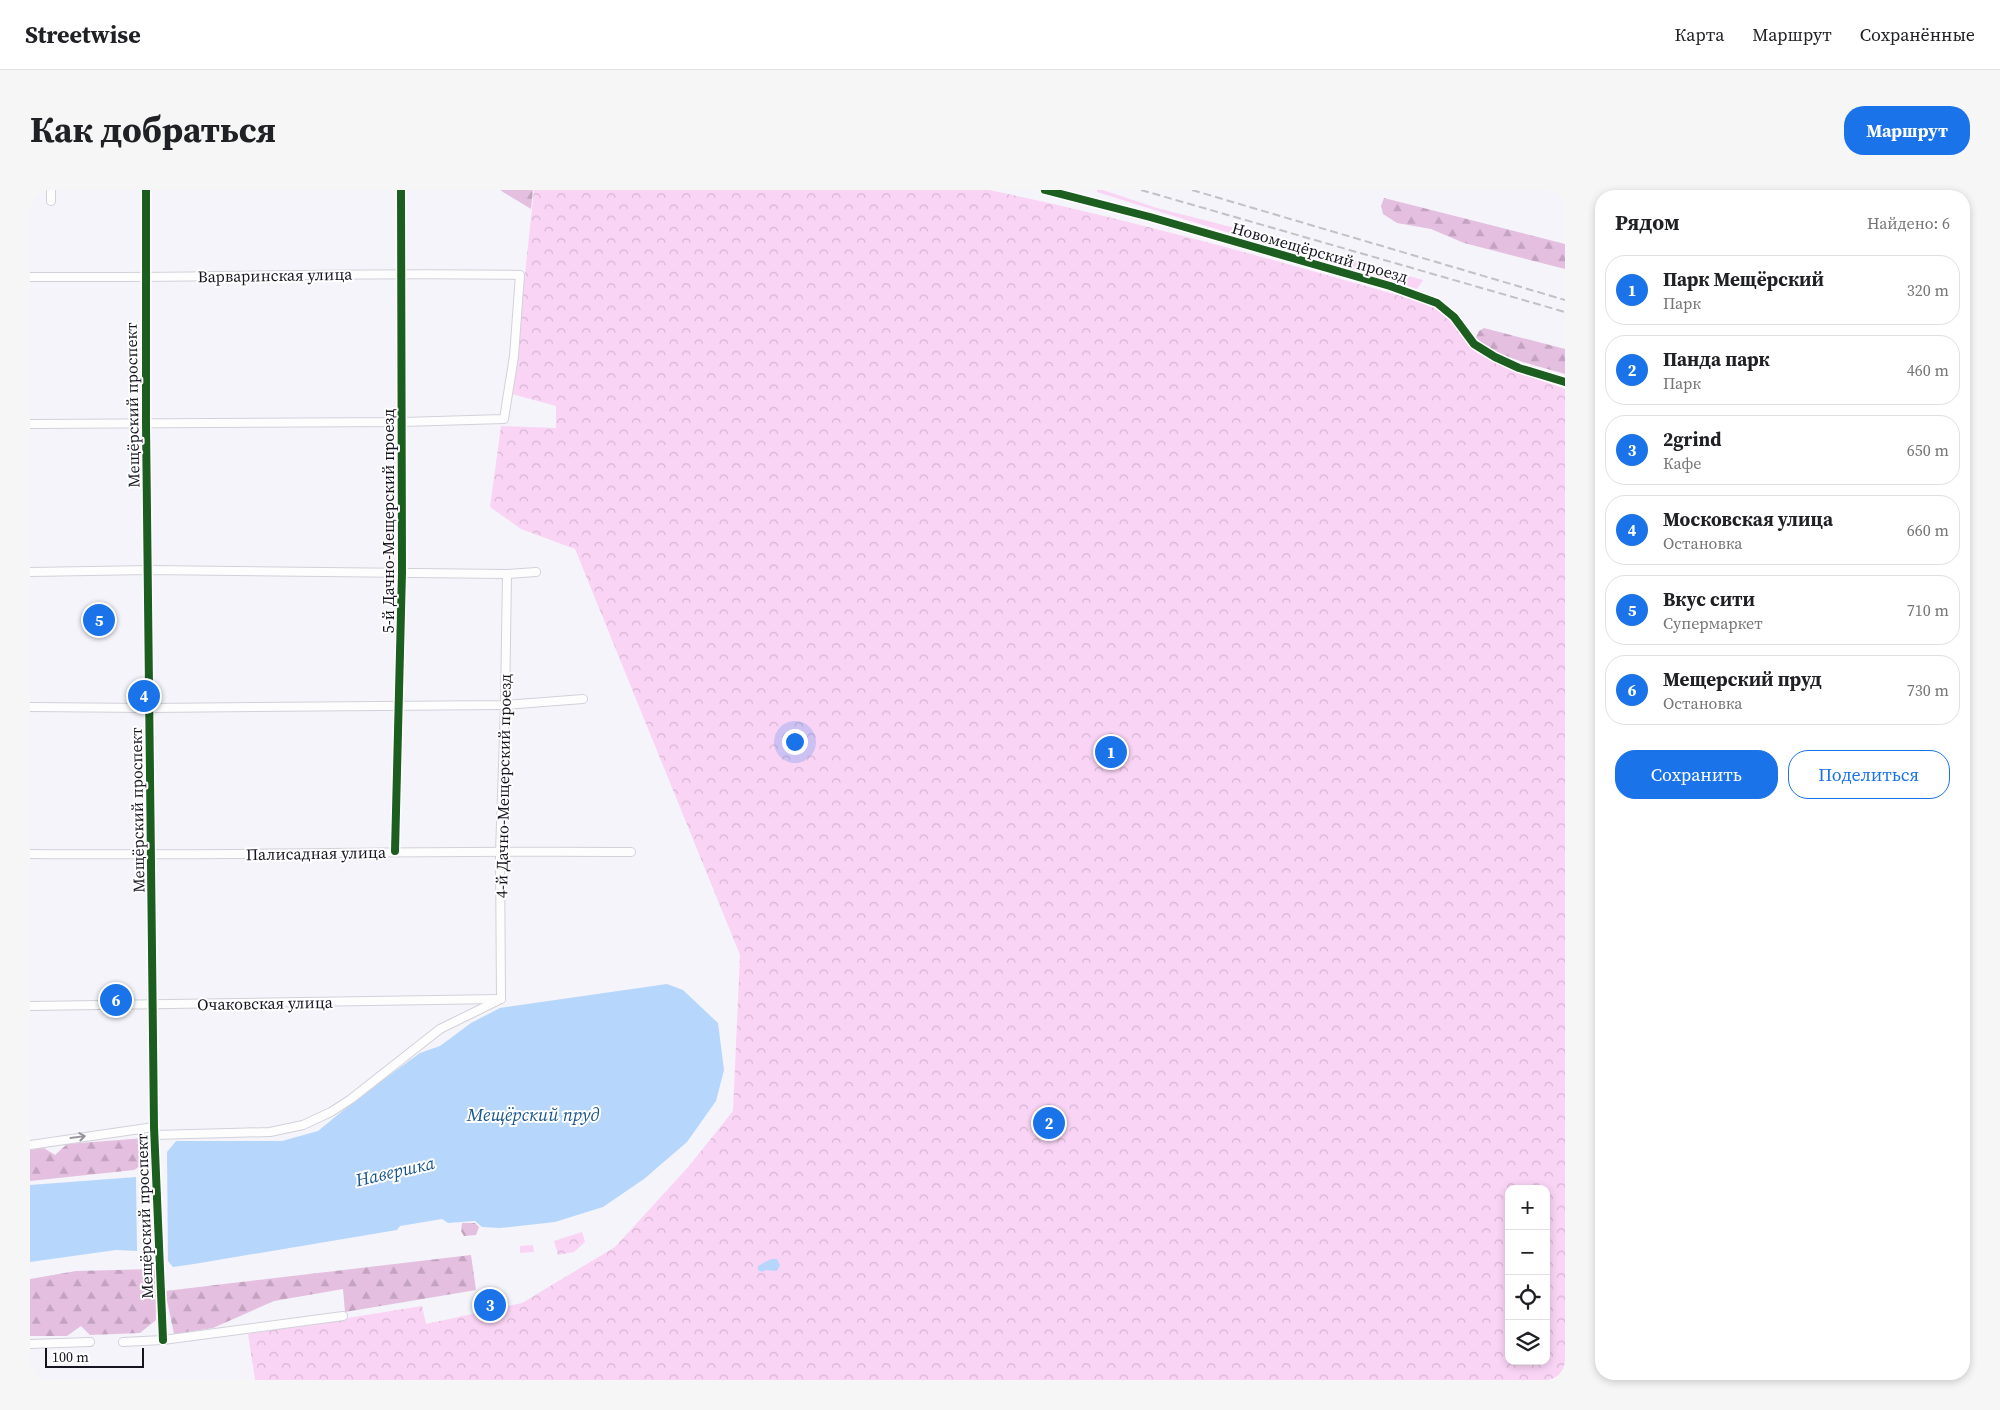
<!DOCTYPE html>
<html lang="ru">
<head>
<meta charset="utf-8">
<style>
	:root { --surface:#fff; --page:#f6f6f6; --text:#202124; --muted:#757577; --line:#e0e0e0; --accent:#1a73e8 }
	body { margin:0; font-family:"Source Serif 4",serif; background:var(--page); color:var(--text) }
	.controls { position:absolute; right:15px; bottom:15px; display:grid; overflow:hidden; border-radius:10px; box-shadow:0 2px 8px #0003 }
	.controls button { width:45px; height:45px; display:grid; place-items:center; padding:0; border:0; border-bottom:1px solid var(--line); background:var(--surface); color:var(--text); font:25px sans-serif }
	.scale { position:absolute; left:15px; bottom:12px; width:99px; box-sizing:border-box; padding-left:5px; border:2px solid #16141f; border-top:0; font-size:14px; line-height:18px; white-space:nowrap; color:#16141f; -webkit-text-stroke:4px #fff; paint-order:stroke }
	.you { position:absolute; left:764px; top:551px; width:18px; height:18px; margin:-12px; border:4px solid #fff; border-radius:50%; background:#1a73e8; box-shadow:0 0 0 8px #1a73e833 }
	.badge { display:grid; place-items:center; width:32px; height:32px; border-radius:50%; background:var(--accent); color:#fff; font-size:16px; font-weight:700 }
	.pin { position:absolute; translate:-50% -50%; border:2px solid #fff; box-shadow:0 1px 5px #0006 }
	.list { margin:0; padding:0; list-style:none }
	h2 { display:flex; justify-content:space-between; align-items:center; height:65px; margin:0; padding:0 20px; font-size:21px }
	h2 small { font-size:16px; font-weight:400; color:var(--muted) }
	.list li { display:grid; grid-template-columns:32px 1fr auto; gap:15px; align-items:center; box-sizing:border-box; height:70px; margin:0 10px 10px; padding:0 10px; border:1px solid var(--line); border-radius:20px }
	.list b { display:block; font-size:19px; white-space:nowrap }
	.list p { margin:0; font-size:16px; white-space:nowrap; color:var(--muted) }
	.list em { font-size:16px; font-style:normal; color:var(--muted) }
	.actions { display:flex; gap:10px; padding:15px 20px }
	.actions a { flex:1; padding:11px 0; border:1px solid var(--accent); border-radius:20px; text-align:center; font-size:18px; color:var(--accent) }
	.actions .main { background:var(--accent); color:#fff }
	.icon { flex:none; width:28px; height:28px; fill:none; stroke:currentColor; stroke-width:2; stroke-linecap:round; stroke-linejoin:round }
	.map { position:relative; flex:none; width:1535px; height:1190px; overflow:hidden; border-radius:20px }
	header { display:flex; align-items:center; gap:30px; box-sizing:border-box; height:70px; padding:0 25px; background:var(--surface); border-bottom:1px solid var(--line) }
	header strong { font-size:24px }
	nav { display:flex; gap:28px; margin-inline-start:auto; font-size:18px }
	.intro { display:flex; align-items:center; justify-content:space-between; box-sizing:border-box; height:120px; padding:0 30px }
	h1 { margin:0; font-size:35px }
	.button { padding:12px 22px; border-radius:20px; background:var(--accent); color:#fff; font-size:18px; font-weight:700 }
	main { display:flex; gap:30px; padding:0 30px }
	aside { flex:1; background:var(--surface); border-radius:20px; box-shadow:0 2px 8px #0003 }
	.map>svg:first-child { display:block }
	.grass { fill:#fad4f5 }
	.forest { fill:url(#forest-firs) }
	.park { fill:url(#park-crowns); fill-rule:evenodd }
	.water { fill:#b6d7fb }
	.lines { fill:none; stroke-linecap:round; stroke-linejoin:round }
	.minor-casing { stroke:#d2d1da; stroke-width:10 }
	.minor { stroke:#fefdfe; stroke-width:8 }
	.rail { stroke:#c2c2c4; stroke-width:2; stroke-dasharray:8 4; stroke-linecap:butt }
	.cycleway-casing { stroke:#fff; stroke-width:11 }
	.cycleway { stroke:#1b5e20; stroke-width:8 }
	.oneway { stroke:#96949a }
	.labels { text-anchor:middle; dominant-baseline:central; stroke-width:4; stroke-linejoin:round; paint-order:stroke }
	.street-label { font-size:16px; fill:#16141f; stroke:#fff }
	.water-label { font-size:18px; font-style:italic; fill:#18568d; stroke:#fff }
</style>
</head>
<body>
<header>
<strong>Streetwise</strong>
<nav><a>Карта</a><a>Маршрут</a><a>Сохранённые</a></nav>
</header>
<div class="intro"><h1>Как добраться</h1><a class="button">Маршрут</a></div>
<main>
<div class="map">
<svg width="1535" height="1190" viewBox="0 0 1535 1190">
	<defs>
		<pattern id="forest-firs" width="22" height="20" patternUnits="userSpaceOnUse" patternTransform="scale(1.25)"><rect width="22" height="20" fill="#e4bfe0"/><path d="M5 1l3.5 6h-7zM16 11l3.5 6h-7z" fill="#c3a3c0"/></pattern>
		<pattern id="park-crowns" width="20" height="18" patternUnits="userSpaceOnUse" patternTransform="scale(1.25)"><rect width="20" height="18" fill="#fad4f5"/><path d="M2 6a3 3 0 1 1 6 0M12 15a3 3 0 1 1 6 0" fill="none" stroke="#d6b5d2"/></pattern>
	</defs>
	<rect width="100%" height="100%" fill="#f5f4fb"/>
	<g class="grass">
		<path d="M1067 0H1073L1127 18 1260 52 1393 90 1387 99C1280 66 1173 36 1067 2Z"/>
		<polygon points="503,1055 504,1062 490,1063 490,1056"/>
	</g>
	<g class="forest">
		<polygon points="470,0 503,0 501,19"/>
		<polygon points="1354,8 1535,54 1535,79 1434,53 1401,39 1367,33 1353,24 1351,16"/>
		<path d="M1454 138 1535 159V184C1512 177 1460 166 1446 147L1449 141Z"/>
		<polygon points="115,948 120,955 120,970 104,980 0,991 0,960 14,958 25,965 37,954"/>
		<polygon points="432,1033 445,1033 449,1037 446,1045 434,1046 431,1041"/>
		<polygon points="441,1065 446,1100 315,1122 313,1099 244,1111 183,1138 144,1144 135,1101"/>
		<polygon points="125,1079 126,1130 110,1143 60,1145 51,1136 37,1146 0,1146 0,1089 46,1081"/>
	</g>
	<g class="park">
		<path d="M504 0H959C1103 30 1244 70 1385 110L1408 119 1416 124 1446 162 1493 184 1535 199V1190H225L218 1144 392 1116 396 1134 492 1113 585 1057 659 976 703 921 710 765 545 359 491 339 460 317 471 236 526 238V216L482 204ZM1479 999H1516V1171H1479Z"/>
		<polygon points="552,1042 555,1052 544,1062 528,1065 524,1051"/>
	</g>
	<g class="water">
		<polygon points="637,794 653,800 688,833 694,880 686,911 657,952 614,989 573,1017 525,1032 470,1038 452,1037 445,1031 418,1033 412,1029 370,1036 367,1040 164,1074 143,1077 138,1071 137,962 146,951 252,951 288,941 332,905 390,863 410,856 441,833 470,818"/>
		<polygon points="106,987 107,1061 86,1060 0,1072 0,995"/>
		<polygon points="741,1069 747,1069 750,1075 747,1081 736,1080 732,1082 728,1080 728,1076"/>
	</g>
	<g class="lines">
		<g class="minor-casing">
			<g id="minor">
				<polyline points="21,0 21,11"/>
				<polyline points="116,0 116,234 124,937 133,1150"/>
				<polyline points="1015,0 1120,27 1360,96 1407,113 1424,127 1444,154 1465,167 1489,178 1535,192"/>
				<path d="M0 87C163 88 327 82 490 85L484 166 474 229 372 232 0 234"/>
				<polyline points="0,382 119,380 477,384 506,382"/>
				<polyline points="0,517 119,518 475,515 553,509"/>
				<polyline points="365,661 372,382 371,0"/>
				<path d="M0 664C200 666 401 660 601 662"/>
				<polyline points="471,809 470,663 475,515 477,384"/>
				<polyline points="0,816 471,809"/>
				<polyline points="124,945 240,942 273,935 301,922 321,909 410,839 469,810"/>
				<polyline points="0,955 124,937"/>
				<polyline points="93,1152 133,1150 313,1126"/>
				<polyline points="0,1154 60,1152"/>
			</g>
		</g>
		<use href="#minor" class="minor"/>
		<g class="rail">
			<polyline points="1111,0 1535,122"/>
			<polyline points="1162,0 1535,110"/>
		</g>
		<g class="cycleway-casing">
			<g id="cycleway">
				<polyline points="116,0 116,234 124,937 133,1150"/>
				<polyline points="1015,0 1120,27 1360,96 1407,113 1424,127 1444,154 1465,167 1489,178 1535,192"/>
				<polyline points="365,661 372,382 371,0"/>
			</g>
		</g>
		<use href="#cycleway" class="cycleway"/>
	</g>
	<defs><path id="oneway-shaft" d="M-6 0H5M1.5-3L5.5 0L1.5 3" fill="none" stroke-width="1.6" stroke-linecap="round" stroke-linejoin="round" transform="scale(1.25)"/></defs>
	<use class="oneway" href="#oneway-shaft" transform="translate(48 947) rotate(-8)"/>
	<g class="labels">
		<g class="street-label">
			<text transform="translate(1290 62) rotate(16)">Новомещёрский проезд</text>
			<text transform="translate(245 85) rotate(-1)">Варваринская улица</text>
			<text transform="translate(102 215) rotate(-91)">Мещёрский проспект</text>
			<text transform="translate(358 331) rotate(-90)">5-й Дачно-Мещерский проезд</text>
			<text transform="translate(473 596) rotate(-89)">4-й Дачно-Мещерский проезд</text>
			<text transform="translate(107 620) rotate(-91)">Мещёрский проспект</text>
			<text transform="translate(286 663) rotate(-1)">Палисадная улица</text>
			<text transform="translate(235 813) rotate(-1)">Очаковская улица</text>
			<text transform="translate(114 1026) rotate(-92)">Мещёрский проспект</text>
		</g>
		<g class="water-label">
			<text x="503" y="924">Мещёрский пруд</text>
			<text transform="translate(365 981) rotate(-13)">Навершка</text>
		</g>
	</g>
</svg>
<div class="controls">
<button>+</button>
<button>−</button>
<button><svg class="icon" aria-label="locate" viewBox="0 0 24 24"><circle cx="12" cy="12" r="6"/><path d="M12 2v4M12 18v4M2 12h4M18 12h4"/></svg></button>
<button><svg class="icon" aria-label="layers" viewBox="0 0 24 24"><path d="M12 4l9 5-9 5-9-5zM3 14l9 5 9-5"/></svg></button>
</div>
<div class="scale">100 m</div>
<div class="you"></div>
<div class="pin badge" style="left:1081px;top:562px">1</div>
<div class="pin badge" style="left:1019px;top:933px">2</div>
<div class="pin badge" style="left:460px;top:1115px">3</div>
<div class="pin badge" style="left:114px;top:506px">4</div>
<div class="pin badge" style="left:69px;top:430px">5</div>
<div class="pin badge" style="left:86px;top:810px">6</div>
</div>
<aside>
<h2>Рядом<small>Найдено: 6</small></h2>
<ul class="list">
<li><span class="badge">1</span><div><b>Парк Мещёрский</b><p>Парк</p></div><em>320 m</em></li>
<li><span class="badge">2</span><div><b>Панда парк</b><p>Парк</p></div><em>460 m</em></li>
<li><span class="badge">3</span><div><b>2grind</b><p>Кафе</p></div><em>650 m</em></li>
<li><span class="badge">4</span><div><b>Московская улица</b><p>Остановка</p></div><em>660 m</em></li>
<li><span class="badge">5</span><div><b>Вкус сити</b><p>Супермаркет</p></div><em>710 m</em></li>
<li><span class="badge">6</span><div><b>Мещерский пруд</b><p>Остановка</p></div><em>730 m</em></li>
</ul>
<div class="actions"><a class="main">Сохранить</a><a>Поделиться</a></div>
</aside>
</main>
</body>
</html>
